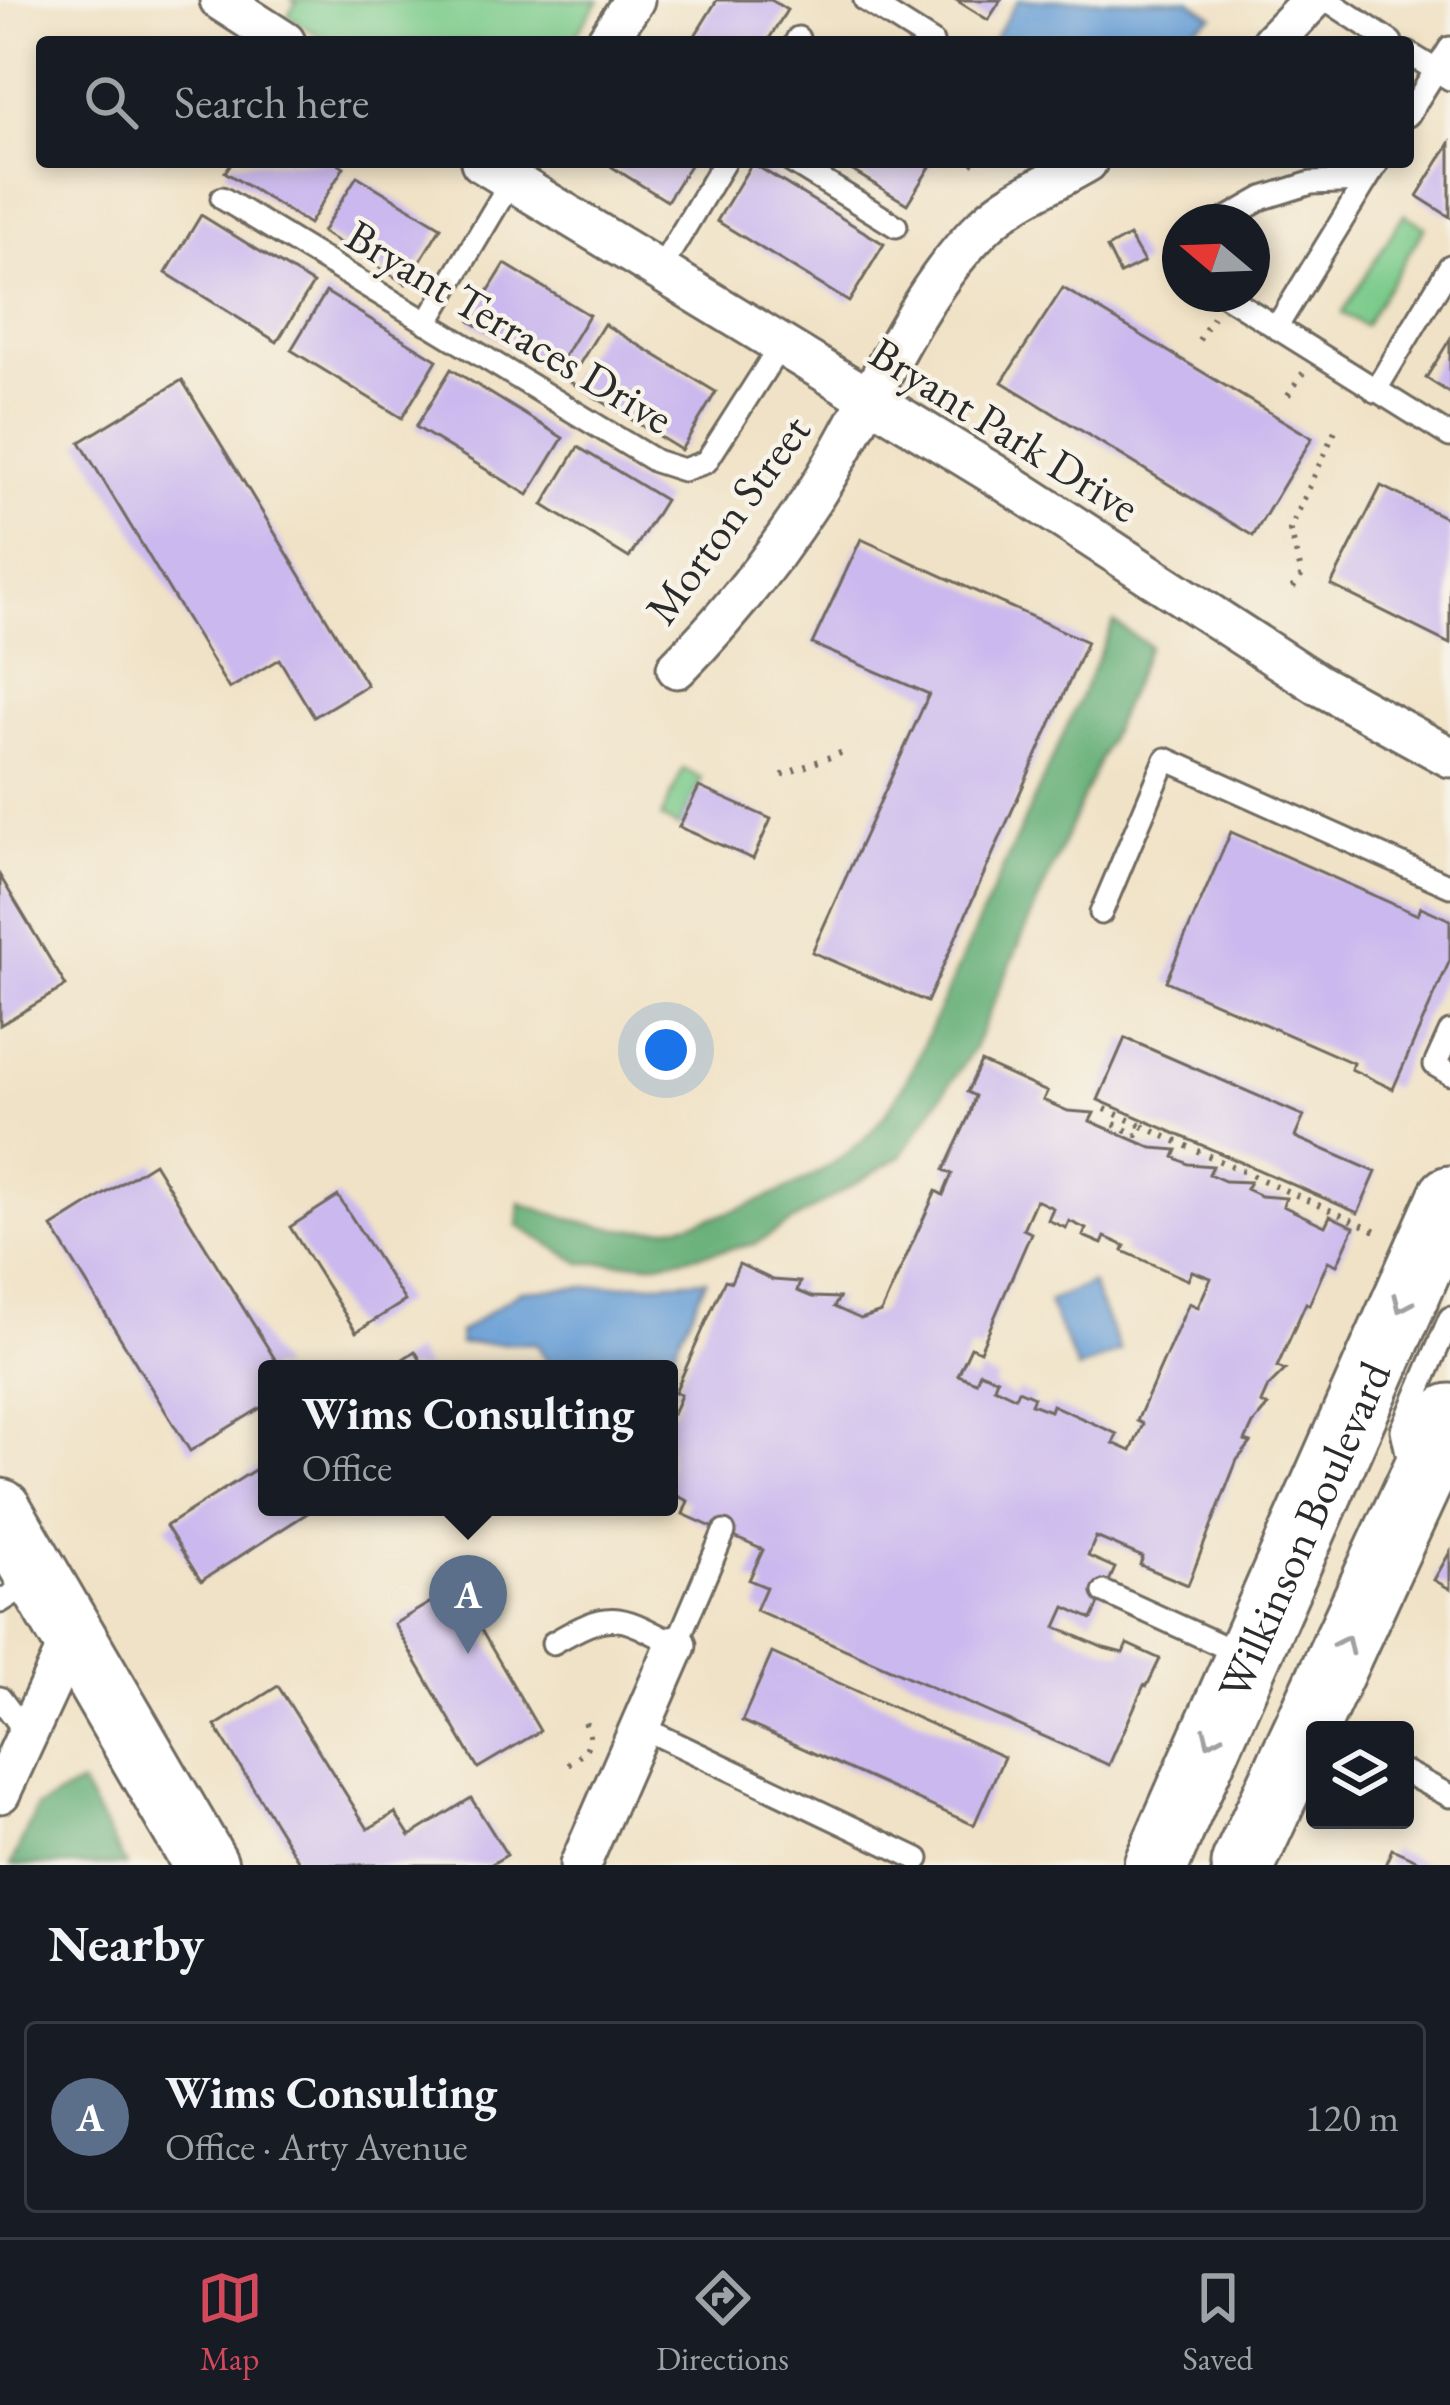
<!DOCTYPE html>
<html lang="en">
<head>
<meta charset="utf-8">
<style>
	:root { --surface:#171b24; --page:#242831; --text:#f1f3f6; --muted:#9ea1a6; --line:#363941; --accent:#d1495b }
	body { margin:0; font-family:"EB Garamond",serif; background:var(--page); color:var(--text) }
	.controls { position:absolute; right:36px; bottom:36px; display:grid; overflow:hidden; border-radius:12px; box-shadow:0 6px 18px #0003 }
	.controls button { width:108px; height:108px; display:grid; place-items:center; padding:0; border:0; border-bottom:3px solid var(--line); background:var(--surface); color:var(--text); font:60px sans-serif }
	.compass { position:absolute; left:1162px; top:204px; width:108px; height:108px; border-radius:50%; background:var(--surface); box-shadow:0 6px 18px #0003; rotate:289deg }
	.you { position:absolute; left:666px; top:1050px; width:42px; height:42px; margin:-30px; border:9px solid #fff; border-radius:50%; background:#1a73e8; box-shadow:0 0 0 18px #1a73e833 }
	.badge { display:grid; place-items:center; width:78px; height:78px; border-radius:50%; background:var(--accent); color:#fff; font-size:39px; font-weight:700 }
	.pin { position:absolute; translate:-50% -99px; filter:drop-shadow(0 3px 6px #0008) }
	.pin::after { content:''; position:absolute; top:63px; width:42px; height:36px; background:inherit; clip-path:polygon(0 0,100% 0,50% 100%) }
	.popup { position:absolute; left:258px; top:1360px; width:420px; height:156px; box-sizing:border-box; display:grid; place-content:center; border-radius:12px; background:var(--surface); filter:drop-shadow(0 3px 9px #0005); font-size:39px; white-space:nowrap; color:var(--muted) }
	.popup b { font-size:45px; color:var(--text) }
	.popup::after { content:''; position:absolute; left:50%; top:100%; margin-left:-24px; border:24px solid transparent; border-top-color:var(--surface) }
	.list { margin:0; padding:0; list-style:none }
	h2 { display:flex; justify-content:space-between; align-items:center; height:156px; margin:0; padding:0 48px; font-size:51px }
	h2 small { font-size:39px; font-weight:400; color:var(--muted) }
	.list li { display:grid; grid-template-columns:78px 1fr auto; gap:36px; align-items:center; box-sizing:border-box; height:192px; margin:0 24px 24px; padding:0 24px; border:3px solid var(--line); border-radius:12px }
	.list b { display:block; font-size:45px; white-space:nowrap }
	.list p { margin:0; font-size:39px; white-space:nowrap; color:var(--muted) }
	.list em { font-size:39px; font-style:normal; color:var(--muted) }
	.icon { flex:none; width:66px; height:66px; fill:none; stroke:currentColor; stroke-width:2; stroke-linecap:round; stroke-linejoin:round }
	.map { position:relative; flex:none; width:1450px; height:1865px; overflow:hidden }
	.search { position:absolute; background:var(--surface); box-shadow:0 6px 18px #0003; left:36px; right:36px; top:36px; height:132px; display:flex; align-items:center; gap:30px; box-sizing:border-box; padding:0 42px; border-radius:12px; color:var(--muted); font-size:45px }
	.sheet { height:372px; background:var(--surface) }
	nav { display:flex; justify-content:space-around; align-items:center; box-sizing:border-box; height:168px; border-top:3px solid var(--line); background:var(--surface); font-size:33px; color:var(--muted) }
	nav a { display:grid; justify-items:center; gap:6px }
	nav .on { color:var(--accent) }
	.map>svg:first-child { display:block }
	.green { fill:#7ccb8b; stroke:#547b5b; stroke-width:3 }
	.forest { fill:#65af77; stroke:#486d51; stroke-width:3 }
	.water { fill:#679ed5; stroke:#496480; stroke-width:3 }
	.building { fill:#cbb8ee; fill-rule:evenodd }
	.lines { fill:none; stroke-linecap:round; stroke-linejoin:round }
	.lane-casing { stroke:#706b61; stroke-width:27 }
	.street-casing { stroke:#706b61; stroke-width:45 }
	.primary-casing { stroke:#706b61; stroke-width:69 }
	.path { stroke:#706b61; stroke-width:6; stroke-dasharray:3 9; stroke-linecap:butt }
	.lane { stroke:#fff; stroke-width:21 }
	.street { stroke:#fff; stroke-width:39 }
	.primary { stroke:#fff; stroke-width:63 }
	.oneway { stroke:#a0a0a0 }
	.labels { text-anchor:middle; dominant-baseline:central; stroke-width:9; stroke-linejoin:round; paint-order:stroke }
	.street-label { font-size:45px; fill:#2b2b2b; stroke:#f7f3e8 }
</style>
</head>
<body>
<div class="map">
<svg width="1450" height="1865" viewBox="0 0 1450 1865">
	<rect width="100%" height="100%" fill="#f7f3e8"/>
	<filter id="ink" filterUnits="userSpaceOnUse"><feTurbulence type="fractalNoise" baseFrequency=".00833" numOctaves="2"/><feDisplacementMap in="SourceGraphic" scale="24" xChannelSelector="R" yChannelSelector="G"/><feConvolveMatrix kernelMatrix="1 2 1 2 8 2 1 2 1" color-interpolation-filters="sRGB"/></filter>
	<filter id="wash" filterUnits="userSpaceOnUse"><feTurbulence type="fractalNoise" baseFrequency=".004" numOctaves="4" result="noise"/><feDisplacementMap in="SourceGraphic" scale="48" xChannelSelector="R" yChannelSelector="G"/><feGaussianBlur stdDeviation="2.7" result="paint"/><feColorMatrix in="noise" values="0 0 0 0 0 0 0 0 0 0 0 0 0 0 0 0 0 1.4 0 .05"/><feComposite in="paint" operator="in"/></filter>
	<g filter="url(#wash)">
		<rect width="100%" height="100%" fill="#f0e2c6"/>
		<g class="green">
			<polygon points="292,0 599,0 571,42 329,42 288,15 296,3"/>
			<polygon points="1404,214 1425,227 1364,326 1342,313"/>
			<polygon points="683,769 702,778 679,827 661,818"/>
		</g>
		<g class="forest">
			<path d="M1114 622 1149 646 974 1048 901 1156 755 1244 657 1263H581L518 1226 520 1203C553 1214 585 1225 620 1229 690 1237 819 1186 868 1135 887 1115 901 1090 914 1065Z"/>
			<polygon points="81,1784 126,1865 11,1865 37,1807"/>
		</g>
		<g class="water">
			<polygon points="1018,0 1189,0 1213,16 1169,42 992,42"/>
			<polygon points="706,1280 665,1369 552,1369 536,1343 460,1344 459,1333 520,1291"/>
			<polygon points="1091,1283 1120,1351 1078,1370 1048,1302"/>
		</g>
		<g id="blocks">
			<g class="building">
				<polygon points="717,0 771,0 787,10 767,42 691,42"/>
				<polygon points="956,0 1001,0 988,20"/>
				<polygon points="1450,143 1450,217 1417,196"/>
				<polygon points="232,162 336,162 344,167 309,224 225,172"/>
				<polygon points="615,162 692,162 667,201 612,167"/>
				<polygon points="838,162 933,162 907,204"/>
				<polygon points="752,163 884,244 849,302 717,221"/>
				<polygon points="357,176 441,227 406,284 322,232"/>
				<polygon points="201,215 313,284 277,342 166,273"/>
				<polygon points="1129,236 1144,262 1120,274 1107,248"/>
				<polygon points="505,264 589,315 554,373 470,321"/>
				<polygon points="1063,288 1312,438 1253,536 1002,382"/>
				<polygon points="326,292 437,360 402,418 291,350"/>
				<polygon points="604,324 716,392 681,450 569,381"/>
				<polygon points="1450,339 1450,393 1426,378"/>
				<polygon points="451,369 563,438 528,495 416,427"/>
				<polygon points="182,380 367,685 314,717 279,659 229,689 80,442"/>
				<polygon points="578,447 665,500 629,558 543,505"/>
				<polygon points="1381,486 1450,520 1450,644 1331,585"/>
				<polygon points="861,539 1087,642 927,1002 812,952 929,694 812,644"/>
				<polygon points="699,787 771,819 753,859 679,827"/>
				<polygon points="1231,832 1418,915 1421,907 1450,920 1450,960 1393,1089 1351,1069 1353,1063 1166,981"/>
				<polygon points="0,876 66,986 0,1025"/>
				<polygon points="1125,1038 1304,1116 1295,1137 1376,1172 1358,1213 1098,1100"/>
				<path d="M981 1062 1047 1092 1043 1100 1068 1111 1094 1113 1090 1121 1152 1148 1177 1150 1174 1157 1188 1164 1213 1166 1209 1174 1225 1181 1250 1182 1246 1189 1261 1196 1286 1198 1283 1206 1325 1226 1330 1216 1354 1227 1337 1265 1328 1261 1309 1305 1306 1303 1277 1367 1285 1370 1268 1387 1261 1403 1268 1406 1253 1424 1245 1441 1251 1443 1237 1460 1188 1585 1140 1565 1143 1557 1096 1537 1088 1556 1115 1568 1092 1619 1065 1607 1056 1627 1104 1648 1123 1653 1127 1644 1160 1659 1147 1686 1144 1685 1109 1765 756 1610 766 1587 749 1580 763 1550 683 1514 688 1501 669 1492V1412L673 1414 681 1395 675 1392 725 1280 731 1282 739 1264 773 1280 800 1282 797 1291 812 1297 839 1298 834 1307 861 1319 881 1312 936 1191 943 1195 952 1174 944 1170 969 1116 975 1096 967 1092ZM1036 1200 1053 1208 1048 1220 1066 1228 1069 1221 1086 1229 1083 1236 1102 1244 1105 1237 1125 1246 1123 1251 1188 1280 1192 1271 1211 1278 1198 1307 1189 1303 1137 1421 1143 1424 1131 1451 1113 1443 1117 1434 1052 1405 1050 1411 1031 1404 1034 1397 1018 1390 1015 1397 994 1387 997 1379 980 1372 976 1382 958 1375 971 1347 980 1351 1031 1233 1023 1229Z"/>
				<polygon points="154,1163 281,1369 267,1369 267,1404 190,1451 52,1227"/>
				<polygon points="338,1196 405,1301 356,1332 290,1227"/>
				<polygon points="415,1351 426,1369 388,1369"/>
				<polygon points="267,1462 267,1507 317,1507 201,1581 166,1526"/>
				<polygon points="1450,1552 1450,1589 1434,1580"/>
				<polygon points="456,1587 540,1731 478,1768 394,1624"/>
				<polygon points="772,1653 1004,1757 974,1825 742,1721"/>
				<polygon points="278,1686 368,1829 395,1813 410,1836 471,1798 507,1855 490,1865 301,1865 215,1726"/>
				<polygon points="1392,1849 1428,1865 1385,1865"/>
			</g>
		</g>
	</g>
	<g filter="url(#ink)">
		<use href="#blocks" fill-opacity="0" stroke="#706b61" stroke-width="3"/>
		<g class="lines">
			<g class="lane-casing">
				<g id="lane">
					<polyline points="865,0 932,42"/>
					<polyline points="1327,0 1391,42"/>
					<polyline points="796,42 798,38"/>
					<polyline points="1408,53 1450,79"/>
					<polyline points="1408,115 1450,48"/>
					<polyline points="792,162 896,226"/>
					<polyline points="222,198 655,461 683,470 706,462 780,346"/>
					<polyline points="1221,222 1263,198 1311,183 1366,181 1378,162"/>
					<polyline points="659,271 724,162"/>
					<polyline points="1223,294 1450,436"/>
					<polyline points="427,323 511,181"/>
					<polyline points="1276,328 1366,181"/>
					<polyline points="1375,391 1450,266"/>
					<polyline points="1101,913 1166,759 1450,886"/>
					<polyline points="1450,1032 1435,1065 1450,1074"/>
					<polyline points="1421,1462 1407,1453 1402,1430 1450,1318"/>
					<polyline points="1104,1592 1240,1654"/>
					<polyline points="0,1602 35,1580"/>
					<path d="M553 1643C612 1609 617 1614 676 1645L724 1532"/>
					<polyline points="0,1698 27,1734"/>
					<polyline points="641,1727 918,1859"/>
					<polyline points="1405,1772 1450,1796"/>
				</g>
			</g>
			<g class="street-casing">
				<g id="street">
					<polyline points="220,0 285,42"/>
					<polyline points="606,42 634,0"/>
					<polyline points="1272,42 1313,0"/>
					<polyline points="481,162 997,476 1319,685 1450,757"/>
					<path d="M677 668C728 617 775 556 814 496 869 411 912 294 986 224 1013 198 1055 181 1087 162"/>
					<polyline points="0,1793 73,1635"/>
					<polyline points="580,1865 676,1645"/>
				</g>
			</g>
			<g class="primary-casing">
				<g id="primary">
					<polyline points="0,1511 206,1865"/>
					<path id="s1" d="M1156 1865 1450 1198"/>
					<polyline points="1243,1865 1450,1416"/>
				</g>
			</g>
			<g class="path">
				<polyline points="973,162 979,168"/>
				<polyline points="1199,340 1213,317"/>
				<polyline points="1288,395 1303,373"/>
				<polyline points="1293,588 1302,575 1290,530 1337,426"/>
				<polyline points="782,775 846,751"/>
				<polyline points="1105,1109 1142,1126"/>
				<polyline points="1114,1124 1137,1135 1142,1126 1376,1231"/>
				<path d="M568 1764C590 1750 595 1740 582 1716"/>
			</g>
			<use href="#lane" class="lane"/>
			<use href="#street" class="street"/>
			<use href="#primary" class="primary"/>
		</g>
		<defs><path id="oneway-chevron" d="M-2-3.5L2.5 0L-2 3.5" fill="none" stroke-width="1.6" stroke-linecap="round" stroke-linejoin="round" transform="scale(3)"/></defs>
		<g class="oneway">
			<use href="#oneway-chevron" transform="translate(1402 1304) rotate(114)"/>
			<use href="#oneway-chevron" transform="translate(1345 1644) rotate(-65)"/>
			<use href="#oneway-chevron" transform="translate(1211 1738) rotate(114)"/>
		</g>
	</g>
	<g class="labels">
		<g class="street-label">
			<text transform="translate(510 326) rotate(31)">Bryant Terraces Drive</text>
			<text transform="translate(1005 429) rotate(32)">Bryant Park Drive</text>
			<text transform="translate(727 519) rotate(-54)">Morton Street</text>
			<text stroke="none"><textPath href="#s1" startOffset="366">Wilkinson Boulevard</textPath></text>
		</g>
	</g>
</svg>
<div class="controls">
<button><svg class="icon" aria-label="layers" viewBox="0 0 24 24"><path d="M12 4l9 5-9 5-9-5zM3 14l9 5 9-5"/></svg></button>
</div>
<svg class="compass" viewBox="-18 -18 36 36"><path d="M0-13l5 13h-10z" fill="#e53935"/><path d="M0 13l5-13h-10z" fill="#9ea1a6"/></svg>
<div class="you"></div>
<div class="pin badge" style="left:468px;top:1654px;background:#5c6f8a">A</div>
<div class="popup"><b>Wims Consulting</b>Office</div>
<div class="search"><svg class="icon" aria-label="search" viewBox="0 0 24 24"><circle cx="10" cy="10" r="6"/><path d="M15 15l6 6"/></svg>Search here</div>
</div>
<section class="sheet">
<h2>Nearby<small></small></h2>
<ul class="list">
<li><span class="badge" style="background:#5c6f8a">A</span><div><b>Wims Consulting</b><p>Office · Arty Avenue</p></div><em>120 m</em></li>
</ul>
</section>
<nav>
<a class="on"><svg class="icon" aria-label="map" viewBox="0 0 24 24"><path d="M3 6l6-2 6 2 6-2v14l-6 2-6-2-6 2zM9 4v14M15 6v14"/></svg>Map</a>
<a><svg class="icon" aria-label="directions" viewBox="0 0 24 24"><path d="M12 3l9 9-9 9-9-9zM9 14v-3h6M13 9l2 2-2 2"/></svg>Directions</a>
<a><svg class="icon" aria-label="saved" viewBox="0 0 24 24"><path d="M7 4h10v16l-5-4-5 4z"/></svg>Saved</a>
</nav>
</body>
</html>
